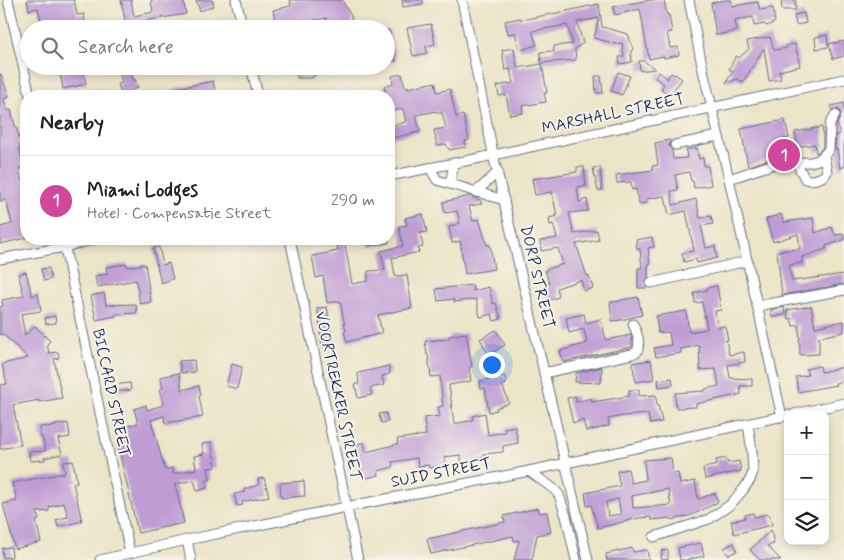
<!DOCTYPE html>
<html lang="en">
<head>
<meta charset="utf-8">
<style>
	:root { --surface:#fff; --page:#f6f6f6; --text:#222; --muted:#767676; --line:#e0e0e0; --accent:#0f766e }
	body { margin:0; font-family:Mynerve,sans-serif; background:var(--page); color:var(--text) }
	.controls { position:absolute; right:15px; bottom:15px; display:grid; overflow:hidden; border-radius:10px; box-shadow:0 2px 8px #0003 }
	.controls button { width:45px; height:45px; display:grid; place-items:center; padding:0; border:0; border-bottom:1px solid var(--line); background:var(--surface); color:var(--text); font:25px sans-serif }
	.you { position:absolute; left:491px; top:364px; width:18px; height:18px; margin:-12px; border:4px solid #fff; border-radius:50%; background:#1a73e8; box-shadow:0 0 0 8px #1a73e833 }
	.badge { display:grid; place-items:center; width:32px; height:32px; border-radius:50%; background:var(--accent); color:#fff; font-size:16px; font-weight:700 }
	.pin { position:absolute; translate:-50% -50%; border:2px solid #fff; box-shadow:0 1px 5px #0006 }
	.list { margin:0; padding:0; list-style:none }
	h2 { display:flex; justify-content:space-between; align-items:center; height:65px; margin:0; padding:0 20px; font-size:21px }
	h2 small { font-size:16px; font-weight:400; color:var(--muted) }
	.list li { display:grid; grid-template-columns:32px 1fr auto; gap:15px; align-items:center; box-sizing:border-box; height:90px; padding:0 20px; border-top:1px solid var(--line) }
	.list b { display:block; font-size:19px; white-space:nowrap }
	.list p { margin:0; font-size:16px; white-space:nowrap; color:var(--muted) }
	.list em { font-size:16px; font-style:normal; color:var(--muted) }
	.icon { flex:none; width:28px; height:28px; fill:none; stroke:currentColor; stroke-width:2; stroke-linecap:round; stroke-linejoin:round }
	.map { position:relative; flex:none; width:844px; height:560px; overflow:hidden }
	.search { position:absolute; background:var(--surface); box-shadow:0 2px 8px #0003; left:20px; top:20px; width:375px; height:55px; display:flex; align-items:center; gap:12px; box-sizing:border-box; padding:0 18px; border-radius:28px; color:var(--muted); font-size:19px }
	.panel { position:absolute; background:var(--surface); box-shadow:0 2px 8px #0003; left:20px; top:90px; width:375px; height:155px; border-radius:20px }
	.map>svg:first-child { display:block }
	.building { fill:#c09cd4; fill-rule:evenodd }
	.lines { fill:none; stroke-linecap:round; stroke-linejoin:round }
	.minor-casing { stroke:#646e83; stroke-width:11 }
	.minor { stroke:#fff; stroke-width:9 }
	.labels { text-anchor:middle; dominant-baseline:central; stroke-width:4; stroke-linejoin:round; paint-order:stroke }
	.street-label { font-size:16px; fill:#1b2f5e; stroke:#f7f3e8 }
</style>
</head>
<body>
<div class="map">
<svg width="844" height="560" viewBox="0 0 844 560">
	<rect width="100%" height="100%" fill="#f7f3e8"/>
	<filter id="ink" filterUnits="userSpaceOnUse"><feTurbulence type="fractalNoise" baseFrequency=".02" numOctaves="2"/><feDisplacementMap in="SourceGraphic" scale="10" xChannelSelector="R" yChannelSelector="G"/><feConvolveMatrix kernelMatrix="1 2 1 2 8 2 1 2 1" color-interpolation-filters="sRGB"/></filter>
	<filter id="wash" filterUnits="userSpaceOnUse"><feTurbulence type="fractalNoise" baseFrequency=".0096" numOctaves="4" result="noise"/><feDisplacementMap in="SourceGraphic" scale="20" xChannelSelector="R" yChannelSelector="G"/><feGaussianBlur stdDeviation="1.12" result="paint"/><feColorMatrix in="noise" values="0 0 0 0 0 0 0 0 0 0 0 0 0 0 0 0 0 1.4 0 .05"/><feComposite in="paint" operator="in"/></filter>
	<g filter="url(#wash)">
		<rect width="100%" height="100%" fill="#ebe4c7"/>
		<g id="blocks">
			<g class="building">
				<polygon points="27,0 74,0 77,15 84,14 86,29 40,29 39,21 41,21 38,8 29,10"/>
				<polygon points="121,0 131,0 134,16 153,12 151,0 183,0 186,14 126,24"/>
				<polygon points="196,0 212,0 214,6 200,11"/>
				<polygon points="290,0 342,0 351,16 353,29 328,29 326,18 295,24 296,29 277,29 273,10 291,6"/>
				<polygon points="402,0 423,0 423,4 403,7"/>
				<polygon points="650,0 664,0 667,15 669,15 672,32 667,33 670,48 678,47 679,55 664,58 663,56 649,59 640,9 615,15 613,7"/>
				<polygon points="724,0 731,0 732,6 758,2 760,10 773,8 775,22 767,26 764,24 754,26 753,17 735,20 737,31 716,35 711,3"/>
				<polygon points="781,0 795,0 796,10 782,10"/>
				<polygon points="599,4 602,27 628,34 633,49 631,51 632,62 620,64 619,57 624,57 622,43 616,44 594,38 599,18 577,22 583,43 575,49 576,60 541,63 540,52 554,51 554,46 573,44 567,25 532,31 537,45 520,50 515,33 508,34 505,21 521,18 521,20 557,13"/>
				<polygon points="804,13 806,23 796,25 794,15"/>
				<polygon points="431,24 435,44 426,46 427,53 413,56 407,28"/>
				<polygon points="386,30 389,30 396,61 386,62"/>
				<polygon points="827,35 828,47 816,49 815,37"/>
				<polygon points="770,37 774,50 787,48 787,45 795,44 800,66 779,71 781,79 769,81 764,48 743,82 737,79 726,83 733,71 729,69 736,56 739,58 749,49 747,41"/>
				<polygon points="844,41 844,56 833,59 829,44"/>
				<polygon points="514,48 517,68 542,64 547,93 544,93 546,102 522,106 523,113 510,115 506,95 499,96 497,86 513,83 510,69 505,70 502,50"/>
				<polygon points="639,61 644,61 655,69 640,71"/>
				<polygon points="118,66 130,66 133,80 135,79 138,88 121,93 118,84 122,83"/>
				<polygon points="297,66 317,66 317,74 313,76 313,78 297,78"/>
				<polygon points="83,68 86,84 63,89 60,73"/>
				<polygon points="618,72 630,76 622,95 611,91"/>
				<polygon points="659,72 668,79 668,77 671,73 674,75 675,74 682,79 670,95 661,89 664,84 655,78"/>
				<polygon points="0,74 1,74 9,97 4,99 7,110 11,110 15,126 16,126 21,145 19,146 23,167 19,168 21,181 26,181 26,238 0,244 0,227 12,224 6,200 0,201"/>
				<polygon points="402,74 405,87 408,86 408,88 435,82 437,92 450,89 456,117 463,115 469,140 465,141 466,147 449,150 446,144 437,146 434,130 446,128 442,113 438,113 437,111 416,115 420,132 392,138 389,126 406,122 403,109 389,112 389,96 386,96 384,86 393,84 392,76"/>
				<polygon points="595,76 601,76 603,93 596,93"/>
				<polygon points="213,81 216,96 175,96 173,89"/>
				<polygon points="844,103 844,167 840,168 837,149 835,149 836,135 840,134 837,124 841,114 838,109 832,110 831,106"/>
				<polygon points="785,120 789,138 775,141 776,146 770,147 773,158 748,166 741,129"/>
				<polygon points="822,127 823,133 823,147 820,151 816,153 815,144 798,147 795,132"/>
				<polygon points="670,140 669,146 672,150 673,159 687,158 686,150 697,148 699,159 703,158 704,166 708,166 711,185 694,188 693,181 691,181 689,172 675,175 678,190 671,191 673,205 696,199 700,218 711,216 713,224 701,226 706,248 715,246 717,258 697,263 696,259 684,262 682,253 694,251 686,211 669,215 665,196 646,199 647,203 639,204 636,189 632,190 631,182 617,183 616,175 653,170 652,166 658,165 655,143"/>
				<polygon points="577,167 584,167 586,186 577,187 579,202 587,199 588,211 569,213 574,234 597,230 599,240 576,244 587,276 589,276 593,288 584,291 581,280 557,288 559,297 549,300 545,284 549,283 545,270 563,264 558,248 541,251 540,241 557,238 553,224 550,225 549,218 557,216 552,192 535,195 532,179 577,172"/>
				<polygon points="600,167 602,190 598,191 593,168"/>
				<polygon points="470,196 480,200 482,204 469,206 473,221 479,219 487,245 490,245 494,269 465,274 460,241 452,243 449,227 460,223 457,211 445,213 443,202"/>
				<polygon points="423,214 427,232 420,233 423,247 418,248 419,252 392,258 395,276 407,275 412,308 378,315 382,333 347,342 344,331 346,331 340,301 327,303 323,276 316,278 312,256 338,251 336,239 344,239 352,284 368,281 368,271 385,270 381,251 403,246 399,226 407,225 405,218"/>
				<polygon points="781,214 784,222 813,218 815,233 832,227 835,235 844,234 844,240 826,246 826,249 802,257 802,263 789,265 792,281 844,274 844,284 782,295 777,251 800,249 798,234 773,242 766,219"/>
				<polygon points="652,237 654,247 648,248 650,264 648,264 648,278 645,281 645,284 647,288 638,288 638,268 642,268 640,249 637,249 636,240"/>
				<polygon points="368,239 388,239 389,243 369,246"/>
				<polygon points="159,247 163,265 169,263 173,279 161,283 153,248"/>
				<polygon points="127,264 128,267 145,264 151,302 140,304 136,280 97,287 95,276 107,274 106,267"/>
				<polygon points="49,268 51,279 44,281 41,269"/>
				<polygon points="26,272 32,296 38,294 41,311 21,314 25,335 35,326 50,341 47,344 49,353 58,352 59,358 54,359 62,398 39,402 39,400 13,405 21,445 0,449 0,385 7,384 2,364 28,358 3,334 0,335 0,307 3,306 2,300 24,296 18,274"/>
				<polygon points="472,285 473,291 489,287 493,304 496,303 501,319 494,321 492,314 480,317 476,299 454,302 454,299 438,301 436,289"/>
				<polygon points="717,286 721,310 715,311 718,327 725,326 728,340 726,340 729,355 744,352 745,362 728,365 730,378 752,379 752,386 740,386 741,394 696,404 696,407 676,408 675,393 705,391 705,389 719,386 716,369 700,370 699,345 681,349 681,353 656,357 654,348 671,345 669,332 658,333 656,316 686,311 689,332 707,329 702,302 695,303 694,293 707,290 707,288"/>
				<polygon points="104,293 106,305 136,304 137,313 116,314 116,316 96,320 91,296"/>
				<polygon points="638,297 642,315 621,320 612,321 610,302 621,301 621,300"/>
				<polygon points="811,306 815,327 844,321 844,332 819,337 819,354 800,355 799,325 793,326 791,318 788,319 787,310"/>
				<polygon points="327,307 333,345 323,347 317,308"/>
				<polygon points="784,307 785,315 772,317 771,310"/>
				<polygon points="584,314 586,323 601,319 606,340 631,335 632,342 632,347 563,362 560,351 587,343 584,329 569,333 566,318"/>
				<polygon points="55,316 56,323 46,324 45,318"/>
				<polygon points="496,330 505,345 489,355 480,339"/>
				<polygon points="466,333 472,367 469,367 471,381 449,385 454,424 473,420 473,416 485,413 488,435 505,432 504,428 515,426 518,443 503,446 503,452 484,454 484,457 474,459 475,461 466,462 462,463 460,455 444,457 445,466 429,468 428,465 418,466 417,458 392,462 393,467 378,471 379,475 363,479 360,465 357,462 359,452 357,444 364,442 366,452 398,444 397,439 426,435 424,418 440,416 438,407 443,406 440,376 431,377 428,355 427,355 425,341 449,339 449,336"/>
				<polygon points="194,360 195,372 181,373 179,361"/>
				<polygon points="651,360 654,379 636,382 632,363"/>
				<polygon points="232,364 242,367 237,389 226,386"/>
				<polygon points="389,366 390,374 382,376 384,385 370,388 372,395 358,398 355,384 359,384 358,373"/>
				<polygon points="820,366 821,372 844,367 844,381 835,383 836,385 798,392 796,377 808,375 806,369"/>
				<polygon points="602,367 601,383 575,382 576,373"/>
				<polygon points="179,373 182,390 199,386 201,395 199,396 203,417 165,423 164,416 151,420 165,470 172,468 173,474 196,469 194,456 204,454 202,444 211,442 216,467 208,468 210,480 206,481 207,488 197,491 194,480 175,484 184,523 138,533 118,446 128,444 124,427 138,423 134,409 146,405 147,410 163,405 160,389 163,388 160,377"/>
				<polygon points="505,376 506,384 502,385 509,403 496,408 497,410 489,412 485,388 481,389 480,381"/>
				<polygon points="672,378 673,385 659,387 658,380"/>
				<polygon points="130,383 131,390 114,392 113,385"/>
				<polygon points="639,389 639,396 656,395 657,406 658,405 662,422 650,424 648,414 623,416 608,419 609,426 586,431 583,420 573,423 567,398 576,396 576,402 591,398 592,402 629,396 629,390"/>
				<polygon points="386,413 388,422 381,423 379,414"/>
				<polygon points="68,423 70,437 58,439 62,454 44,458 45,460 30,461 29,452 46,451 42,437 40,437 40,427 56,426 55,425"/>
				<path d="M671 458 673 474 678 473 680 484 695 481 698 499 715 493 718 502 692 515 672 520 671 518 651 520V517L639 518 598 528 591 505 587 506 585 493 620 486 617 471 628 469 631 483 646 480 644 460ZM668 489 671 505 633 508 632 496ZM618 499 621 514 608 516 606 502Z"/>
				<polygon points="726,458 728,463 739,461 741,471 705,479 703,468 717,465 716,460"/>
				<polygon points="73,461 77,482 73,483 82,521 58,527 56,520 68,517 64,503 49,507 49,511 37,512 39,520 36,521 41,542 15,549 3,504 17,501 12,483 65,473 63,462"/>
				<polygon points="264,478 269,496 242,502 243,505 237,506 234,494 245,492 244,489 259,485 258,479"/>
				<polygon points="304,481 305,496 281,498 280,483"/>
				<polygon points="538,508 540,513 547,512 551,532 537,535 532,560 514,560 519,540 514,541 513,536 431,554 427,539 505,522 504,516"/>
				<polygon points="753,513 754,517 769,514 772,525 734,534 731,521 745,518 745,515"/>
				<polygon points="771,530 774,544 767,546 781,560 760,560 750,550"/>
				<polygon points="701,543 704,556 686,560 680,560 678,548"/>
				<polygon points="734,543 737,551 728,555 724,548"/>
				<polygon points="11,547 12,557 3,558 2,548"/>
				<polygon points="632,548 633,552 647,550 649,560 607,560 606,554"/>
				<polygon points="668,550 668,560 661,559 662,551"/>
			</g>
		</g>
	</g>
	<g filter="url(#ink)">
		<use href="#blocks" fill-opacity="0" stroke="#646e83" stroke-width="1"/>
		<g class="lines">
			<g class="minor-casing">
				<g id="minor">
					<polyline points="8,0 30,96"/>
					<polyline points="236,0 243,29"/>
					<polyline points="462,0 495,163 588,560"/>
					<polyline points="689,0 703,70 729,179 782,417"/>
					<polyline points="251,66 258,96"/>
					<polyline points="675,145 718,136"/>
					<path d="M796 162 805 179C812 181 823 179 827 172L824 155"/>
					<polyline points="430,168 437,180 504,200"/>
					<polyline points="389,176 480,158 844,79"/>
					<polyline points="729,179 777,163 811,162 818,160 824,155 829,149 830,124 835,115"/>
					<polyline points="450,184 454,163"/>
					<polyline points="476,192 498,172"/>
					<polyline points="63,239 130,553"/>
					<polyline points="290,239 358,560"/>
					<polyline points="0,259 64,247 97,239"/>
					<polyline points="651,283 747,261"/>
					<polyline points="757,306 844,290"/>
					<path d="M544 373 632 354 637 352C641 342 637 333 633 324"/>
					<polyline points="794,414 844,403"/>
					<polyline points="529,471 554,489 559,495 566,516 576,560"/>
					<polyline points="654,537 709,519 730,505 743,490 750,480 753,472 752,452 748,424"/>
					<polyline points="187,540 191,560"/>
					<polyline points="100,560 187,540 346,507 529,471 788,415"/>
				</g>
			</g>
			<use href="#minor" class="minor"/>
		</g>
	</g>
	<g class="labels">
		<g class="street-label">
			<text transform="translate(613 114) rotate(-12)">MARSHALL STREET</text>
			<text transform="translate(537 277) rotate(77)">DORP STREET</text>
			<text transform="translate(111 393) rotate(78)">BICCARD STREET</text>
			<text transform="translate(338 396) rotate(78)">VOORTREKKER STREET</text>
			<text transform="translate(441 473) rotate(-11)">SUID STREET</text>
		</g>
	</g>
</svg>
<div class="controls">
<button>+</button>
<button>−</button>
<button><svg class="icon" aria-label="layers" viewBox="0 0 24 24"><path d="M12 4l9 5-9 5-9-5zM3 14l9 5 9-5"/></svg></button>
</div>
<div class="you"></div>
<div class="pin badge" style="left:784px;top:155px;background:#d1479c">1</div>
<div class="search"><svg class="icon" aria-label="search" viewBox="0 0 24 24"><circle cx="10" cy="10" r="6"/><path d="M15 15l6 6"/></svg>Search here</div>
<section class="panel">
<h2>Nearby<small></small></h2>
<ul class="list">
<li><span class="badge" style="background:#d1479c">1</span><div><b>Miami Lodges</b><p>Hotel · Compensatie Street</p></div><em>290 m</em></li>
</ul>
</section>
</div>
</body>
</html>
